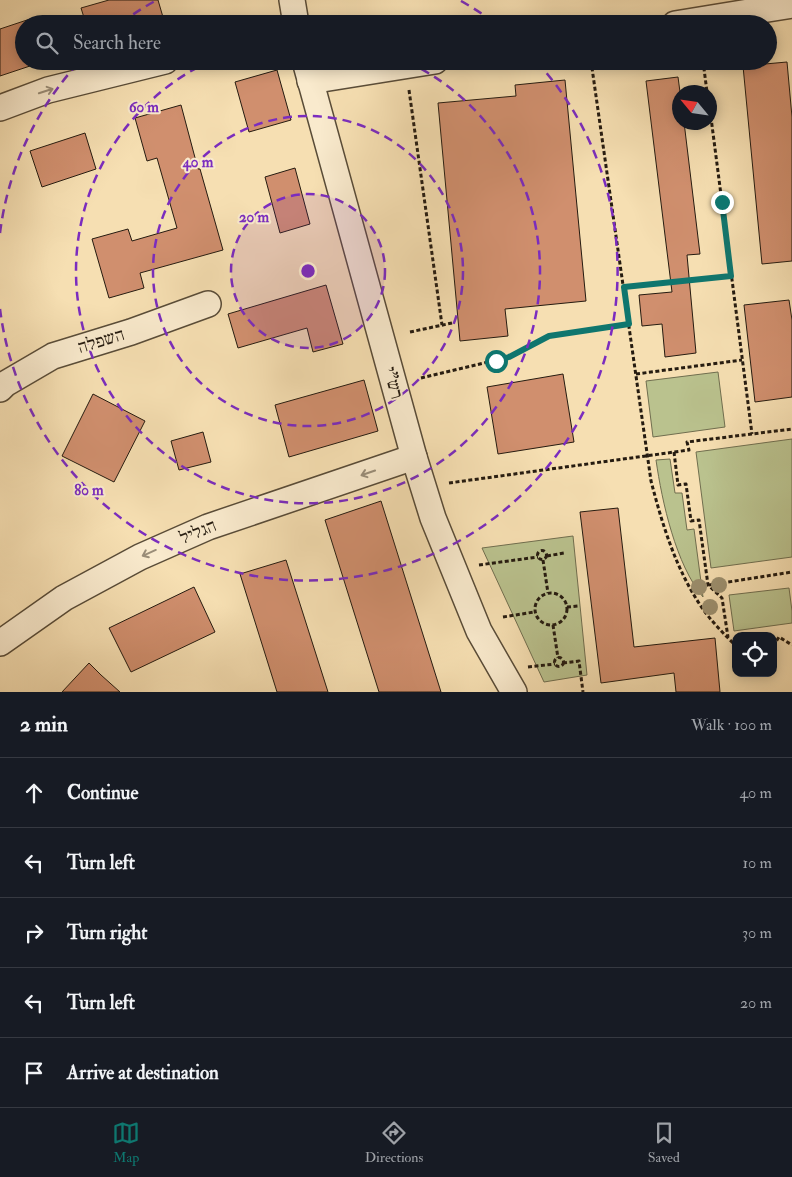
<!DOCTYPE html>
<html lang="en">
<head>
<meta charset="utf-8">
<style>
	:root { --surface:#171b24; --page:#242831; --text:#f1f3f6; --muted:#9ea1a6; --line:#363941; --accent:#0f766e }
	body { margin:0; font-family:"IM FELL Double Pica","Frank Ruhl Libre",serif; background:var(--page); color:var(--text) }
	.controls { position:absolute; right:15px; bottom:15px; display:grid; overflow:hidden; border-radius:10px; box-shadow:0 2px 12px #0003 }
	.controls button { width:45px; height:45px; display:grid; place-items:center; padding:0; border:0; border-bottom:1px solid var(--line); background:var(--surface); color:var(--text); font:25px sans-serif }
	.compass { position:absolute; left:672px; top:85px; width:45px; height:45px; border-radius:50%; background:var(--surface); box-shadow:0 2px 12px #0003; rotate:299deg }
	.stop { position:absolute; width:15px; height:15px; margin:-11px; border:4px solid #0f766e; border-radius:50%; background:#fff }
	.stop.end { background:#0f766e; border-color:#fff; box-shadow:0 1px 5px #0008 }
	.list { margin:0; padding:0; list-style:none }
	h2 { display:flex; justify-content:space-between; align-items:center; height:65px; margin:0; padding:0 20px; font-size:21px }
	h2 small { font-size:16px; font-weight:400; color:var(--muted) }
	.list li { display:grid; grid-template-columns:32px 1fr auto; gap:15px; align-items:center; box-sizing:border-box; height:70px; padding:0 20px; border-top:1px solid var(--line) }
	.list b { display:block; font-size:19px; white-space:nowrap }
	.list em { font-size:16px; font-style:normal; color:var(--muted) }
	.icon { flex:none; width:28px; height:28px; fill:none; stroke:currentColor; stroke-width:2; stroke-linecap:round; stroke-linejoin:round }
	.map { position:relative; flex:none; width:792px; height:692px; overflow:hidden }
	.search { position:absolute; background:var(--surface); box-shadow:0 2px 12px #0003; left:15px; right:15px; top:15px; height:55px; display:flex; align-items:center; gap:12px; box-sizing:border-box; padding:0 18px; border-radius:28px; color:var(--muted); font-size:19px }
	.sheet { height:415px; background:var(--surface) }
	nav { display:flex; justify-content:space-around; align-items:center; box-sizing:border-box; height:70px; border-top:1px solid var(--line); background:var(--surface); font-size:14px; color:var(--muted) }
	nav a { display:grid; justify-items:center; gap:2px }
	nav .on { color:var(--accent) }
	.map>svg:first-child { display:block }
	.green { fill:#bac28e; stroke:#706e4f }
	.building { fill:#d08f6e; stroke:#251b10 }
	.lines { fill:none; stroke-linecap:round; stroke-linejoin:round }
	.minor-casing { stroke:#594c38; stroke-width:28 }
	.path { stroke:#251b10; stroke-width:3; stroke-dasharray:4 2.5; stroke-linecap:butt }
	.minor { stroke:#f9eacd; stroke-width:25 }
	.tree { fill:#9c8f6e }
	.oneway { stroke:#9a8d78 }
	.route { stroke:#0f766e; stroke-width:6 }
	.ring { fill:none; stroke:#7b2cbf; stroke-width:2.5; stroke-dasharray:9 6 }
	.labels { text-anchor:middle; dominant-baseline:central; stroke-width:4; stroke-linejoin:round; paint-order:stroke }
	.street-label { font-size:18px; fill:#251b10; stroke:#f9eacd }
	.centre { fill:#7b2cbf; stroke:#f9eacd; stroke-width:2.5 }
	.ring-label { font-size:15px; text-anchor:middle; font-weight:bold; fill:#7b2cbf; stroke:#f9eacd; stroke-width:4; stroke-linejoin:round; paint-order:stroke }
</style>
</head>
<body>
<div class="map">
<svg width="792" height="692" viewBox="0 0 792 692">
	<rect width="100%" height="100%" fill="#f6dfb2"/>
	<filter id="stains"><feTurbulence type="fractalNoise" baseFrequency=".004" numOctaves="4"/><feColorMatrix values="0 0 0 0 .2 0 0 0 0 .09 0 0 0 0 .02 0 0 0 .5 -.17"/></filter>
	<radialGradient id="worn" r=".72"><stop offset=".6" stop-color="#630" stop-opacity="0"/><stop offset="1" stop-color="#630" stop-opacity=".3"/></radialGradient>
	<g class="green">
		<polygon points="718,372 725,427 653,437 646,381"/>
		<polygon points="792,439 792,557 711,568 696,452"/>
		<path d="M670 459 675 493H682L687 530 694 529 703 597C676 565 662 502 656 460Z"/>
		<polygon points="573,536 587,675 544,682 482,548"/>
		<polygon points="789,588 792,611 792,623 734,631 729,595"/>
	</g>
	<g class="building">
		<polygon points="109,0 158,0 165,24 86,24 81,8"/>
		<polygon points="33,18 35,24 24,24 24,61 45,61 0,76 0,29"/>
		<polygon points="787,62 792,117 792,261 762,264 743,66"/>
		<polygon points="277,70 291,120 249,132 235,82"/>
		<polygon points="678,77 680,92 680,122 684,122 700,254 687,255 696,353 665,357 662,324 642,326 639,295 672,292 646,81"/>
		<polygon points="565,80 586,301 505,309 508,336 460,341 438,103 516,96 515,85"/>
		<polygon points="181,105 198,169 200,169 223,250 140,273 144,288 109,298 92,239 128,229 132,241 177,228 157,158 147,161 135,118"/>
		<polygon points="85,133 96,169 42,187 30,151"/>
		<polygon points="295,168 310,224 280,233 265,177"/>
		<polygon points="326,285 343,344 313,352 307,328 238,348 228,314"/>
		<polygon points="789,300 792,320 792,397 755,402 744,305"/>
		<polygon points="563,374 574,442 498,454 487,387"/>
		<polygon points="364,380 378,431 289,457 275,405"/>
		<polygon points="93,394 145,421 114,482 62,456"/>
		<polygon points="203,432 211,462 179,470 171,441"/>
		<polygon points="381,501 441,692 379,692 325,520"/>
		<polygon points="618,508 634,647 715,638 720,692 676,692 674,673 601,683 580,512"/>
		<polygon points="286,560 328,692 277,692 240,574"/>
		<polygon points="194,587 215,632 131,672 109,628"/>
		<polygon points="89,663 101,675 120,692 62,692"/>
	</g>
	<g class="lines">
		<g class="minor-casing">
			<g id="minor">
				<polyline points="292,0 296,24"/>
				<polyline points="675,24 792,5"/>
				<polyline points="305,61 414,457 433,518 479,631 514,692"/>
				<polyline points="310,81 435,61"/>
				<polyline points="0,108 48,90 165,61"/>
				<polyline points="0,389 5,384 53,356 131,332 208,304"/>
				<polyline points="0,643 64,598 140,557 208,527 414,457"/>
			</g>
		</g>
		<g class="path">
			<path d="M591 61 651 481C663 527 677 573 705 612 714 624 725 635 736 646"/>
			<polyline points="703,61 707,92"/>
			<polyline points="409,90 442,325"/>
			<polyline points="710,110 752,434"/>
			<polyline points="623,287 731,276"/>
			<polyline points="410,332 452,323"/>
			<polyline points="636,374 742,360"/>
			<polyline points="421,378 509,357 549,336 629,324"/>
			<polyline points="674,452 678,485 686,484 691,521 699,520 708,585 722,598 728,637"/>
			<polyline points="449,483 689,450 687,442 792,429"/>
			<circle cx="542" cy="555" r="4.5"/>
			<polyline points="547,556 564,553"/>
			<polyline points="543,560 548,593"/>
			<polyline points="479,565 538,557"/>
			<polyline points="709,585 792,572"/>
			<circle cx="551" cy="609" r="16"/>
			<polyline points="567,607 578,606"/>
			<polyline points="503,617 534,612"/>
			<polyline points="553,625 558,658"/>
			<polyline points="773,646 779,637 792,645"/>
			<circle cx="559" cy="662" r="4.5"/>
			<polyline points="563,663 579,661 583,692"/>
			<polyline points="528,667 555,664"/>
		</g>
		<use href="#minor" class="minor"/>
	</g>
	<g class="tree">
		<circle cx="719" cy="585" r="8"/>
		<circle cx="699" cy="587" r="8"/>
		<circle cx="710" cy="607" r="8"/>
	</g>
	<defs><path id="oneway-shaft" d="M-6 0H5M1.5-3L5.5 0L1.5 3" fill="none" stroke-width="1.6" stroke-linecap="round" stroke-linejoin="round" transform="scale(1.25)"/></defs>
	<g class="oneway">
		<use href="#oneway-shaft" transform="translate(46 91) rotate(-18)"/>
		<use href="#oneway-shaft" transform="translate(368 473) rotate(161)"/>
		<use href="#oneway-shaft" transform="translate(149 553) rotate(156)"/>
	</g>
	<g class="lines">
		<polyline class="route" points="496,361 509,357 549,336 629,324 624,287 731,276 722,202"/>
	</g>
	<circle cx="308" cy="271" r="77" fill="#7b2cbf" fill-opacity=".12"/>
	<g class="ring">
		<circle cx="308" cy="271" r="77"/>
		<circle cx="308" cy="271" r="155"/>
		<path d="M408 62A232 232 0 1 1 208 62"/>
		<path d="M0 233A310 310 0 0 1 79 62M121 23A310 310 0 0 1 155 1M461 1A310 310 0 0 1 495 23M537 62A310 310 0 1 1 0 309"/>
	</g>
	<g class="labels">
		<g class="street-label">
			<text transform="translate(101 341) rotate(-17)">השפלה</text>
			<text transform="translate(393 383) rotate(75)">רש"י</text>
			<text transform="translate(198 532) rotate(-22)">הגליל</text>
		</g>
	</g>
	<circle cx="308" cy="271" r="8" class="centre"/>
	<g class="ring-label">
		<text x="144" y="112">60 m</text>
		<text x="198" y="167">40 m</text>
		<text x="254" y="222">20 m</text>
		<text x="89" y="495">80 m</text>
	</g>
	<rect width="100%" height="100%" filter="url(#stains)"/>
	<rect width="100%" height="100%" fill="url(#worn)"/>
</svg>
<div class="controls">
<button><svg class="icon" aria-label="locate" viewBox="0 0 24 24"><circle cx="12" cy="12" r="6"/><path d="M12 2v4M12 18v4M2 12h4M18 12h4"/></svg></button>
</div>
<svg class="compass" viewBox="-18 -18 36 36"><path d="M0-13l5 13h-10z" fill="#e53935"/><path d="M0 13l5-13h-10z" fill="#9ea1a6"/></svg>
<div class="stop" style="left:496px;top:361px"></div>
<div class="stop end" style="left:722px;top:202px"></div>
<div class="search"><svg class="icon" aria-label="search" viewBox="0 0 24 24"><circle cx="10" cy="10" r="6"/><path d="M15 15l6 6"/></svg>Search here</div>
</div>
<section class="sheet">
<h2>2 min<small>Walk · 100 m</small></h2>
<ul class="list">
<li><svg class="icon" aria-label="ahead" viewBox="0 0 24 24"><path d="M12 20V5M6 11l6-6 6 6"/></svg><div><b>Continue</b></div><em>40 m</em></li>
<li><svg class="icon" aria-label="left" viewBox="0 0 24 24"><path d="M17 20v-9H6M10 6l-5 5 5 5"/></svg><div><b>Turn left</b></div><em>10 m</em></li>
<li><svg class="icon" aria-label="right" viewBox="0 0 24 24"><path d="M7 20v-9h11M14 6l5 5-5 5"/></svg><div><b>Turn right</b></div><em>30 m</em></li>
<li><svg class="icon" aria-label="left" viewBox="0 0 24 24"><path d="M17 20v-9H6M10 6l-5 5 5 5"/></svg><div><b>Turn left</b></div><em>20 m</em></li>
<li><svg class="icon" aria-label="arrive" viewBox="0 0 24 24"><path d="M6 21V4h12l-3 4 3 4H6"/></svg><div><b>Arrive at destination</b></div></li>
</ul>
</section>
<nav>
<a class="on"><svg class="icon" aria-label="map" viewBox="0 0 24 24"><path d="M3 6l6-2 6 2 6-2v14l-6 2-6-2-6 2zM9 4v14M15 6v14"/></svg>Map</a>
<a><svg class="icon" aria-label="directions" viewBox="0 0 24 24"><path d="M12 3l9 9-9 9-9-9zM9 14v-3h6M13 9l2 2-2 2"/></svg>Directions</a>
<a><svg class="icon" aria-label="saved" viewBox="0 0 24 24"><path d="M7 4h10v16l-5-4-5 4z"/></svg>Saved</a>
</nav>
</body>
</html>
